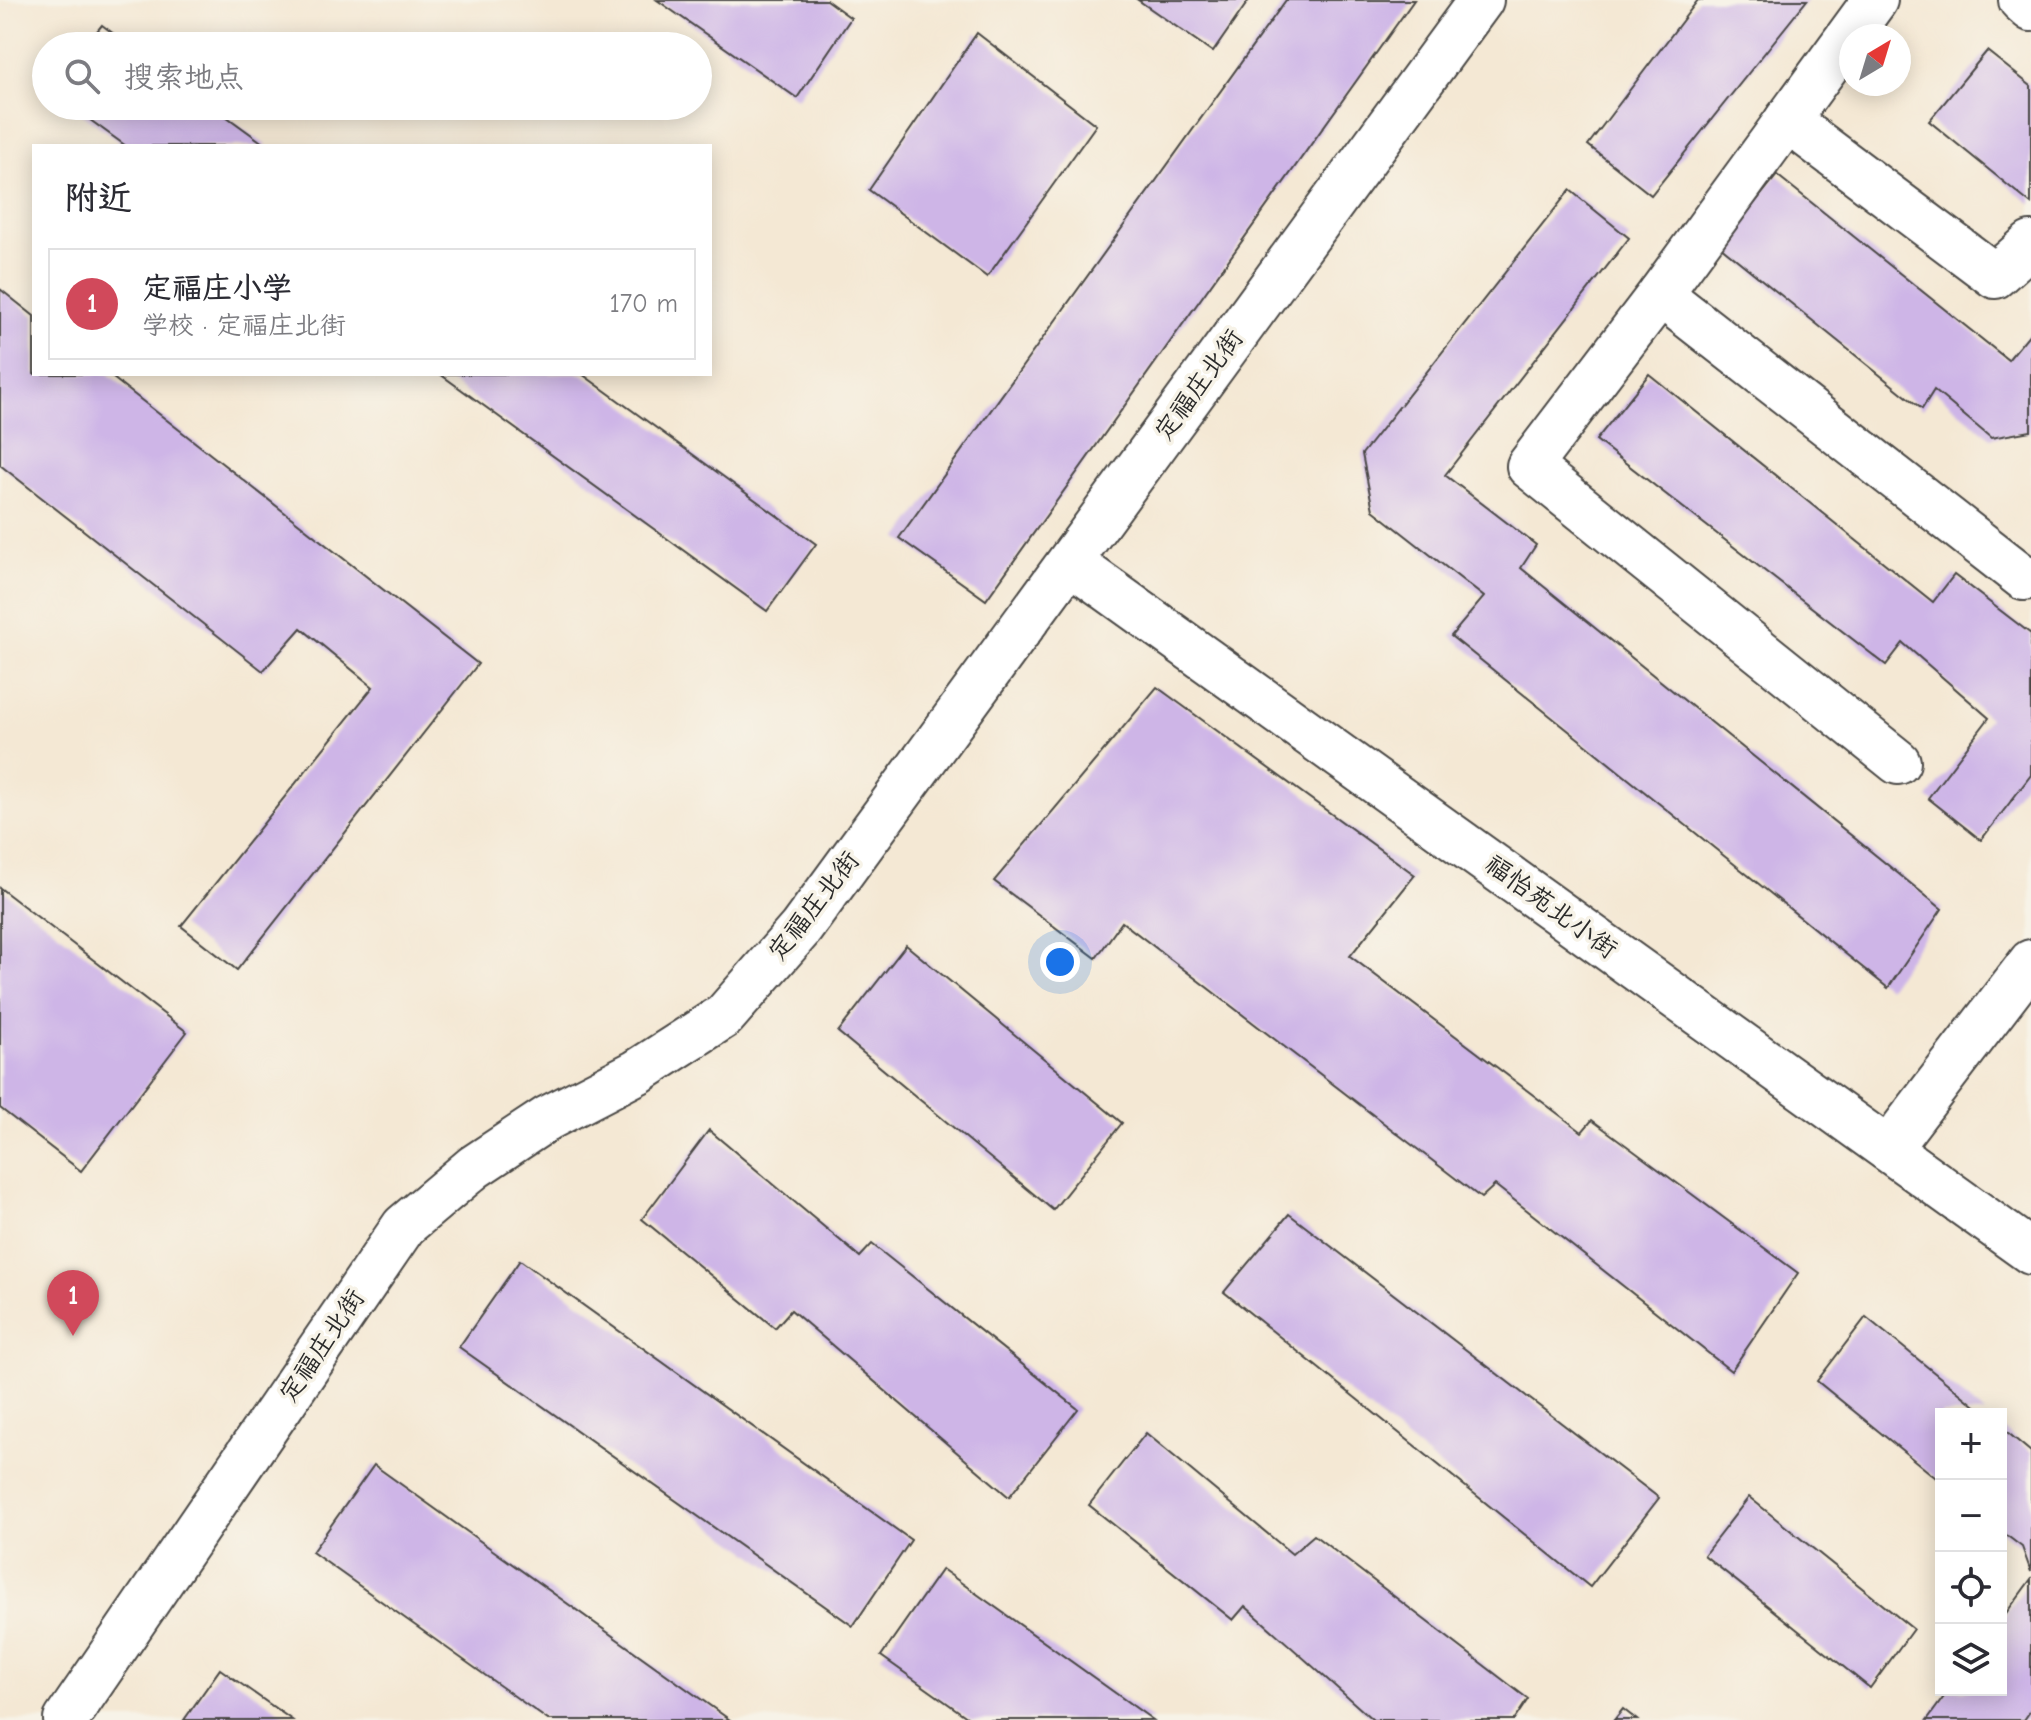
<!DOCTYPE html>
<html lang="zh">
<head>
<meta charset="utf-8">
<style>
	:root { --surface:#fff; --page:#f7f7f7; --text:#2b2b33; --muted:#7c7c81; --line:#e1e1e2; --accent:#d1495b }
	body { margin:0; font-family:"Comic Neue","LXGW WenKai TC",sans-serif; background:var(--page); color:var(--text) }
	.controls { position:absolute; right:24px; bottom:24px; display:grid; overflow:hidden; border-radius:0px; box-shadow:0 4px 20px #0003 }
	.controls button { width:72px; height:72px; display:grid; place-items:center; padding:0; border:0; border-bottom:2px solid var(--line); background:var(--surface); color:var(--text); font:40px sans-serif }
	.compass { position:absolute; left:1839px; top:24px; width:72px; height:72px; border-radius:50%; background:var(--surface); box-shadow:0 4px 20px #0003; rotate:38deg }
	.you { position:absolute; left:1060px; top:962px; width:28px; height:28px; margin:-20px; border:6px solid #fff; border-radius:50%; background:#1a73e8; box-shadow:0 0 0 12px #1a73e833 }
	.badge { display:grid; place-items:center; width:52px; height:52px; border-radius:50%; background:var(--accent); color:#fff; font-size:26px; font-weight:700 }
	.pin { position:absolute; translate:-50% -66px; filter:drop-shadow(0 2px 4px #0008) }
	.pin::after { content:''; position:absolute; top:42px; width:28px; height:24px; background:inherit; clip-path:polygon(0 0,100% 0,50% 100%) }
	.list { margin:0; padding:0; list-style:none }
	h2 { display:flex; justify-content:space-between; align-items:center; height:104px; margin:0; padding:0 32px; font-size:34px }
	h2 small { font-size:26px; font-weight:400; color:var(--muted) }
	.list li { display:grid; grid-template-columns:52px 1fr auto; gap:24px; align-items:center; box-sizing:border-box; height:112px; margin:0 16px 16px; padding:0 16px; border:2px solid var(--line); border-radius:0px }
	.list b { display:block; font-size:30px; white-space:nowrap }
	.list p { margin:0; font-size:26px; white-space:nowrap; color:var(--muted) }
	.list em { font-size:26px; font-style:normal; color:var(--muted) }
	.icon { flex:none; width:44px; height:44px; fill:none; stroke:currentColor; stroke-width:2; stroke-linecap:round; stroke-linejoin:round }
	.map { position:relative; flex:none; width:2031px; height:1720px; overflow:hidden }
	.search { position:absolute; background:var(--surface); box-shadow:0 4px 20px #0003; left:32px; top:32px; width:680px; height:88px; display:flex; align-items:center; gap:20px; box-sizing:border-box; padding:0 28px; border-radius:44px; color:var(--muted); font-size:30px }
	.panel { position:absolute; background:var(--surface); box-shadow:0 4px 20px #0003; left:32px; top:144px; width:680px; height:232px; border-radius:0px }
	.map>svg:first-child { display:block }
	.building { fill:#ceb5e7 }
	.lines { fill:none; stroke-linecap:round; stroke-linejoin:round }
	.minor-casing { stroke:#494744; stroke-width:48 }
	.minor { stroke:#fff; stroke-width:44 }
	.labels { text-anchor:middle; dominant-baseline:central; stroke-width:7; stroke-linejoin:round; paint-order:stroke }
	.street-label { font-size:26px; fill:#2b2b2b; stroke:#f7f3e8 }
</style>
</head>
<body>
<div class="map">
<svg width="2031" height="1720" viewBox="0 0 2031 1720">
	<rect width="100%" height="100%" fill="#f7f3e8"/>
	<filter id="ink" filterUnits="userSpaceOnUse"><feTurbulence type="fractalNoise" baseFrequency=".0125" numOctaves="2"/><feDisplacementMap in="SourceGraphic" scale="16" xChannelSelector="R" yChannelSelector="G"/><feConvolveMatrix kernelMatrix="1 2 1 2 8 2 1 2 1" color-interpolation-filters="sRGB"/></filter>
	<filter id="wash" filterUnits="userSpaceOnUse"><feTurbulence type="fractalNoise" baseFrequency=".006" numOctaves="4" result="noise"/><feDisplacementMap in="SourceGraphic" scale="32" xChannelSelector="R" yChannelSelector="G"/><feGaussianBlur stdDeviation="1.8" result="paint"/><feColorMatrix in="noise" values="0 0 0 0 0 0 0 0 0 0 0 0 0 0 0 0 0 1.4 0 .05"/><feComposite in="paint" operator="in"/></filter>
	<g filter="url(#wash)">
		<rect width="100%" height="100%" fill="#f4e8d4"/>
		<g id="blocks">
			<g class="building">
				<polygon points="657,0 826,0 851,18 797,98"/>
				<polygon points="1138,0 1249,0 1213,52"/>
				<polygon points="1286,0 1414,0 986,600 899,538"/>
				<polygon points="1698,0 1807,0 1651,195 1588,145"/>
				<polygon points="102,25 130,46 85,46"/>
				<polygon points="977,33 1096,125 987,277 869,190"/>
				<polygon points="1987,51 2031,86 2031,204 1929,121"/>
				<polygon points="71,106 212,106 267,146 126,146"/>
				<polygon points="1777,175 2008,360 2031,332 2031,431 1991,438 1934,390 1922,409 1720,246"/>
				<polygon points="1570,190 1629,238 1445,475 1536,545 1521,568 1942,909 1888,988 1451,636 1484,597 1373,510 1362,454"/>
				<polygon points="0,289 34,316 34,374 108,374 478,664 237,970 181,926 373,687 301,628 263,671 0,465"/>
				<polygon points="440,374 582,374 816,544 767,611"/>
				<polygon points="1649,374 1933,602 1954,575 2031,634 2031,775 1981,840 1928,798 1989,718 1903,643 1886,665 1596,440"/>
				<polygon points="1157,687 1415,875 1350,956 1582,1132 1592,1120 1798,1273 1731,1371 1495,1185 1481,1198 1122,922 1096,958 994,881"/>
				<polygon points="0,888 187,1032 81,1171 0,1108"/>
				<polygon points="906,945 1122,1123 1053,1210 838,1032"/>
				<polygon points="709,1130 860,1257 872,1244 1078,1409 1009,1497 791,1310 775,1328 642,1219"/>
				<polygon points="1289,1214 1659,1498 1590,1587 1224,1292"/>
				<polygon points="520,1260 911,1540 853,1626 459,1347"/>
				<polygon points="1866,1317 1985,1414 1941,1414 1941,1482 1817,1381"/>
				<polygon points="2001,1427 2031,1452 2031,1572 2022,1547 2001,1531"/>
				<polygon points="1146,1433 1292,1554 1314,1535 1528,1699 1514,1720 1373,1720 1245,1606 1233,1620 1089,1505"/>
				<polygon points="374,1465 730,1720 548,1720 312,1552"/>
				<polygon points="1749,1497 1913,1629 1870,1688 1704,1555"/>
				<polygon points="942,1569 1153,1720 971,1720 881,1656"/>
				<polygon points="2031,1579 2031,1710 2024,1720 1927,1720 1949,1690 2001,1690 2001,1620"/>
				<polygon points="220,1669 292,1720 184,1720"/>
				<polygon points="1623,1709 1637,1720 1614,1720"/>
			</g>
		</g>
	</g>
	<g filter="url(#ink)">
		<use href="#blocks" fill-opacity="0" stroke="#494744" stroke-width="2"/>
		<g class="lines">
			<g class="minor-casing">
				<g id="minor">
					<polyline points="2021,0 2031,9"/>
					<polyline points="1787,120 1995,276 2031,244"/>
					<polyline points="1660,294 1875,0"/>
					<polyline points="1070,562 2031,1252"/>
					<polyline points="1898,762 1529,466 1660,294 2024,578"/>
					<polyline points="1888,1149 2031,962"/>
					<polyline points="66,1720 404,1226 474,1167 548,1118 637,1072 724,1016 801,928 1481,0"/>
				</g>
			</g>
			<use href="#minor" class="minor"/>
		</g>
	</g>
	<g class="labels">
		<g class="street-label">
			<text transform="translate(1199 385) rotate(-54)">定福庄北街</text>
			<text transform="translate(814 906) rotate(-52)">定福庄北街</text>
			<text transform="translate(1551 907) rotate(36)">福怡苑北小街</text>
			<text transform="translate(322 1346) rotate(-56)">定福庄北街</text>
		</g>
	</g>
</svg>
<div class="controls">
<button>+</button>
<button>−</button>
<button><svg class="icon" aria-label="locate" viewBox="0 0 24 24"><circle cx="12" cy="12" r="6"/><path d="M12 2v4M12 18v4M2 12h4M18 12h4"/></svg></button>
<button><svg class="icon" aria-label="layers" viewBox="0 0 24 24"><path d="M12 4l9 5-9 5-9-5zM3 14l9 5 9-5"/></svg></button>
</div>
<svg class="compass" viewBox="-18 -18 36 36"><path d="M0-13l5 13h-10z" fill="#e53935"/><path d="M0 13l5-13h-10z" fill="#7c7c81"/></svg>
<div class="you"></div>
<div class="pin badge" style="left:73px;top:1336px">1</div>
<div class="search"><svg class="icon" aria-label="search" viewBox="0 0 24 24"><circle cx="10" cy="10" r="6"/><path d="M15 15l6 6"/></svg>搜索地点</div>
<section class="panel">
<h2>附近<small></small></h2>
<ul class="list">
<li><span class="badge">1</span><div><b>定福庄小学</b><p>学校 · 定福庄北街</p></div><em>170 m</em></li>
</ul>
</section>
</div>
</body>
</html>
